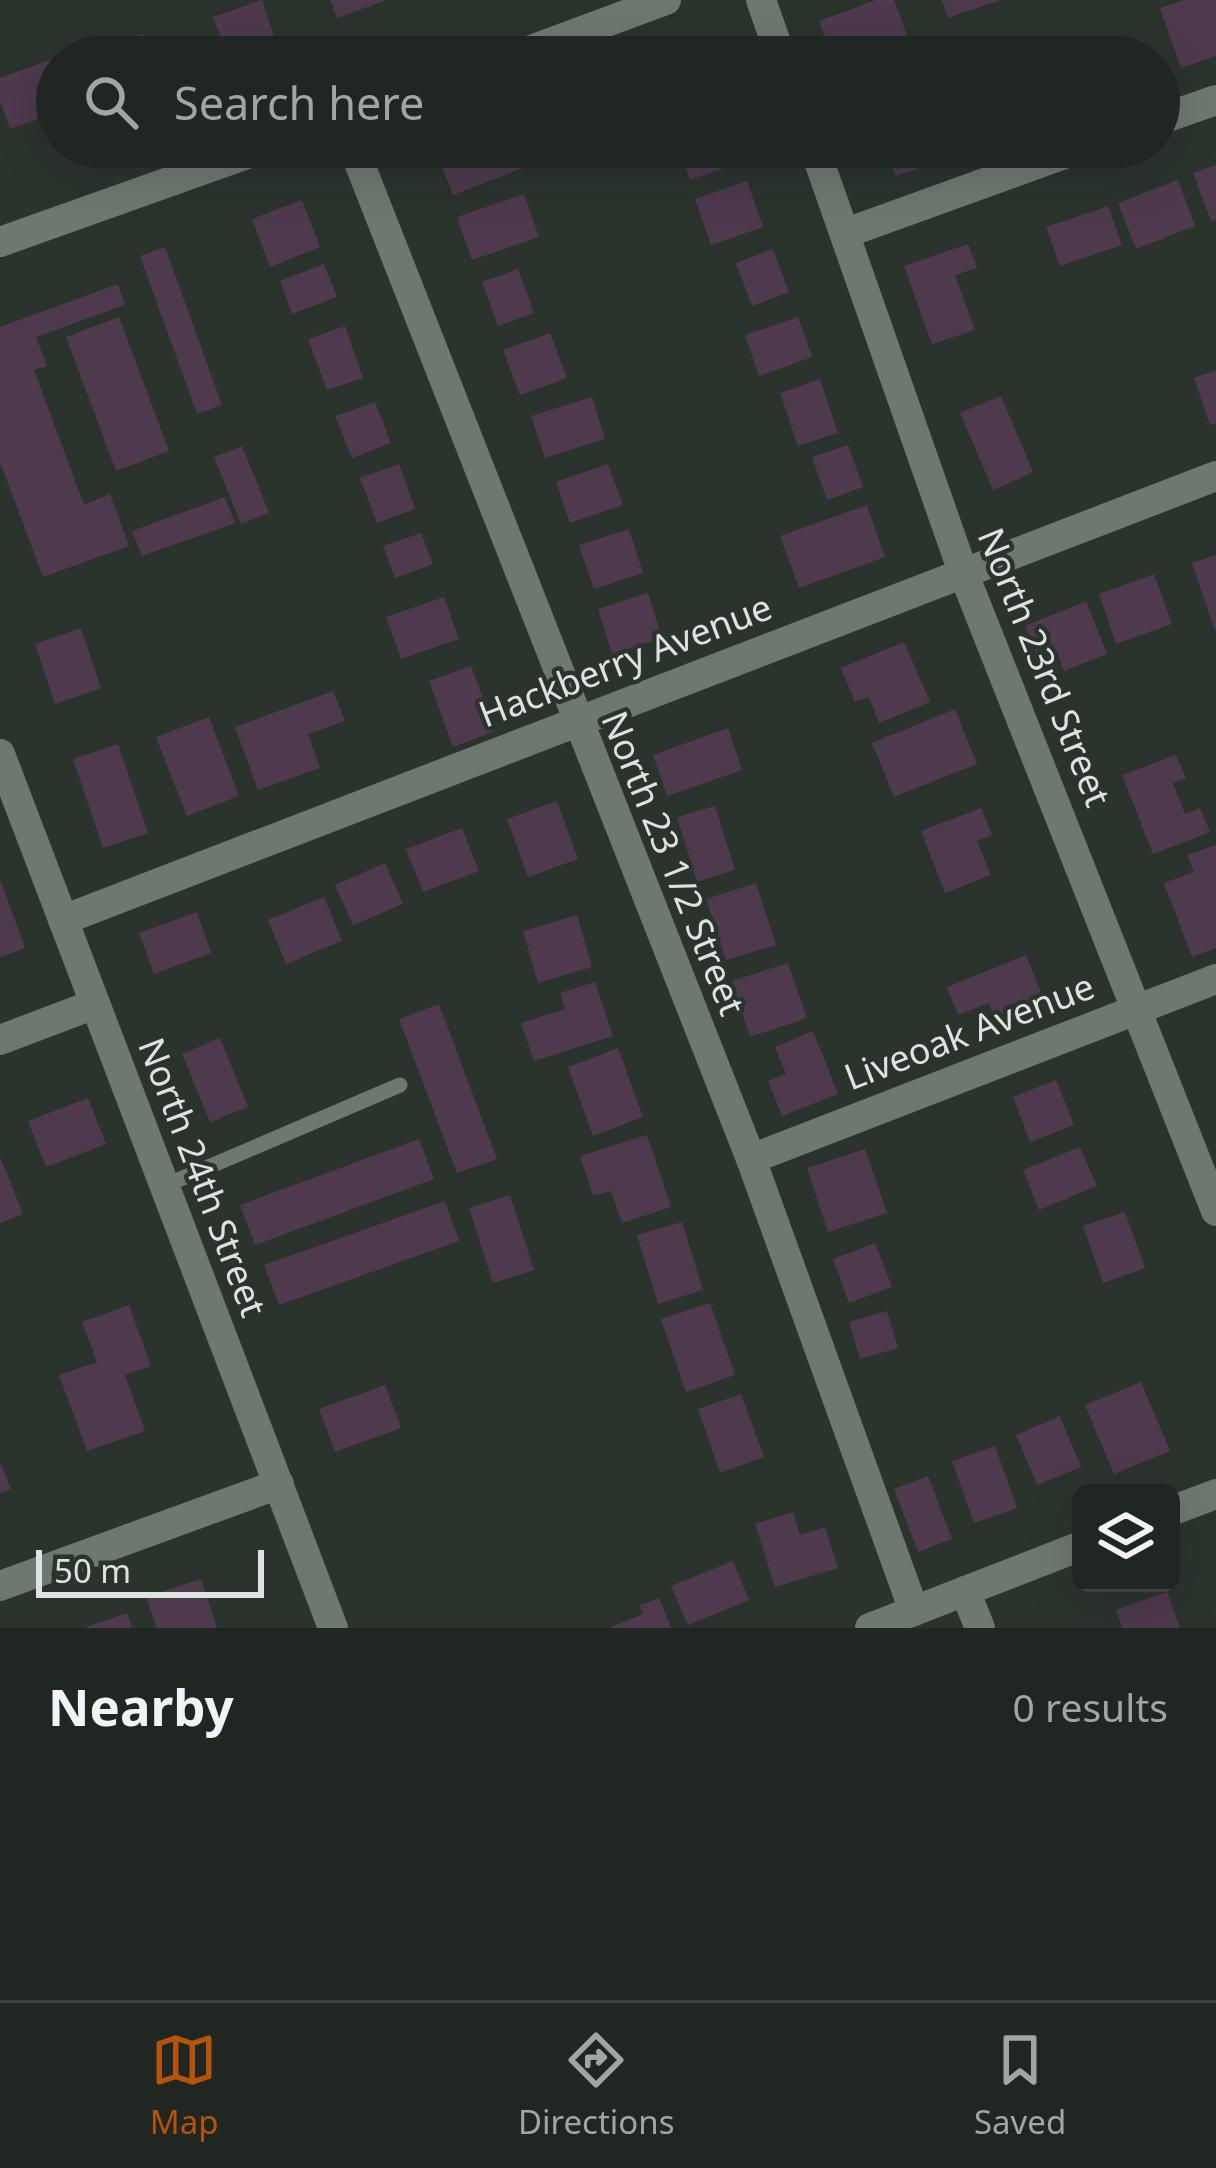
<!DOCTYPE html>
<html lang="en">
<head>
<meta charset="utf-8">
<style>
	:root { --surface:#202722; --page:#282f2a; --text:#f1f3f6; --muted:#a2a5a5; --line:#3d4440; --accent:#b45309 }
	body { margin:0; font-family:"Noto Sans",sans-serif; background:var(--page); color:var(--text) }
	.controls { position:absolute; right:36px; bottom:36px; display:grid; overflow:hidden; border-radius:18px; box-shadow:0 12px 48px #0002 }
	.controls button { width:108px; height:108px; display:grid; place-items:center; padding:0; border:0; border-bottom:3px solid var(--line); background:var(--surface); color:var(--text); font:60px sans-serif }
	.scale { position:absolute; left:36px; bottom:30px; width:228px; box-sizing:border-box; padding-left:12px; border:6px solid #dde3df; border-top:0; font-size:33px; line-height:42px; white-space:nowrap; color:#dde3df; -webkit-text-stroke:9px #2a342d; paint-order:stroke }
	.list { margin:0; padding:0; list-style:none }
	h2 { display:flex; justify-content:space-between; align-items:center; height:156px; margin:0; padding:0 48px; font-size:51px }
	h2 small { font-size:39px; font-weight:400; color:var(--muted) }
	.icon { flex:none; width:66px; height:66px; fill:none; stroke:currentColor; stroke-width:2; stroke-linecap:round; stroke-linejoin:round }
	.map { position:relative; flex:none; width:1216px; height:1628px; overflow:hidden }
	.search { position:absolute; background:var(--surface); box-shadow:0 12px 48px #0002; left:36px; right:36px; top:36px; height:132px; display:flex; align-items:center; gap:30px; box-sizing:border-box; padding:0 42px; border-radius:66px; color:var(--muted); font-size:45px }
	.sheet { height:372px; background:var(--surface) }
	nav { display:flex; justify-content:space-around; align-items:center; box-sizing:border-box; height:168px; border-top:3px solid var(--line); background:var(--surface); font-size:33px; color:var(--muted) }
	nav a { display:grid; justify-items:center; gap:6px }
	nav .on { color:var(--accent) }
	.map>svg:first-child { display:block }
	.building { fill:#4e394d }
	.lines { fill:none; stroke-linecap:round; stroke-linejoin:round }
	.service { stroke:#6d7870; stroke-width:15 }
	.minor { stroke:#6d7870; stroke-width:30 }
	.tertiary { stroke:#6d7870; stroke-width:30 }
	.labels { text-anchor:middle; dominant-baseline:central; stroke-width:9; stroke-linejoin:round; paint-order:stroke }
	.street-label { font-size:36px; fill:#dde3df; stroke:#2a342d }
</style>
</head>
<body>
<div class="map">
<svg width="1216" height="1628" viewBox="0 0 1216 1628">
	<rect width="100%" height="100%" fill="#2a342d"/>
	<g class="building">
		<polygon points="262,0 277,45 228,57 213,17"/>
		<polygon points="330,0 384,0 384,1 337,18"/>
		<polygon points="876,0 894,0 909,40 863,57 832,57 819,21"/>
		<polygon points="942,0 998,0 998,1 948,18"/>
		<polygon points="1184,0 1216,0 1216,56 1181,68 1160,8"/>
		<polygon points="143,34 152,57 103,57 100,49"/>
		<polygon points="692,38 699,57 657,57 655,51"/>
		<polygon points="57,57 57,112 10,129 0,101 0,78"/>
		<polygon points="434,147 514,147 523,168 453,195"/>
		<polygon points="679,147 742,147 747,160 690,180"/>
		<polygon points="885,147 949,147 952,156 896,176"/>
		<polygon points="1216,165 1216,219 1211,221 1193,173"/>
		<polygon points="1178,180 1195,226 1136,249 1118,203"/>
		<polygon points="747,181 763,227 711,245 695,199"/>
		<polygon points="524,194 539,237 472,260 457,217"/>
		<polygon points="302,200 320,247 270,267 252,219"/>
		<polygon points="1108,206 1122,245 1060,266 1046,227"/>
		<polygon points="968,244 977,268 955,275 975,330 932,344 904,266"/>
		<polygon points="165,247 222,405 197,414 140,256"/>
		<polygon points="773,249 789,292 752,306 736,263"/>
		<polygon points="324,264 337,297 292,314 280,281"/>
		<polygon points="518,269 534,313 498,326 482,282"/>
		<polygon points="118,284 125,305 36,337 47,366 34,370 84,505 110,494 129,546 43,577 0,462 0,327"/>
		<polygon points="119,317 169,451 116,471 66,337"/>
		<polygon points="798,317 812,357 759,376 745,335"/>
		<polygon points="345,326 363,378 327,390 308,339"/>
		<polygon points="550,333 567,378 520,395 503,350"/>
		<polygon points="1216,370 1216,424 1210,425 1194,378"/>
		<polygon points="820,379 838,433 798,446 780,393"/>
		<polygon points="1001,396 1033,472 993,490 960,413"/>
		<polygon points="592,397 605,439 545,458 531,416"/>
		<polygon points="375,402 391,443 352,458 335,416"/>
		<polygon points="848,445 863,487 827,500 812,457"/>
		<polygon points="242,446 269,513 241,524 214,457"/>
		<polygon points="399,464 415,509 377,523 360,478"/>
		<polygon points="608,464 623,505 570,523 556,482"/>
		<polygon points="225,497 235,523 142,556 132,531"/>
		<polygon points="867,505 885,557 799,588 780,536"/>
		<polygon points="629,529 643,573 594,589 579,545"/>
		<polygon points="421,533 433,564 395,578 383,546"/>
		<polygon points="1216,555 1216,631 1215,631 1192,563"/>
		<polygon points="1154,574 1172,624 1116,644 1099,594"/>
		<polygon points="648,593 662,638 612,654 598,609"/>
		<polygon points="444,597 459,639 401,659 386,617"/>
		<polygon points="1086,601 1107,654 1064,671 1055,648 1037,656 1025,626"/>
		<polygon points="81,628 101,688 55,704 35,644"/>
		<polygon points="904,642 930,702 879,723 869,697 855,702 841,668"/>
		<polygon points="471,666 495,731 453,747 429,681"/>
		<polygon points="333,691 345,721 308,734 320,768 258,790 235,727"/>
		<polygon points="955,709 977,764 894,797 872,743"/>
		<polygon points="209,717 239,796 187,816 156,737"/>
		<polygon points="728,728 742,770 667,796 653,755"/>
		<polygon points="118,744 148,833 103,848 73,759"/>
		<polygon points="1176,755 1186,778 1173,783 1185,814 1200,808 1210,832 1153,854 1122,775"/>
		<polygon points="557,801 578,859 528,877 507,819"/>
		<polygon points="715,806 735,870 697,882 677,817"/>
		<polygon points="981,808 992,835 977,841 991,875 945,893 921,831"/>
		<polygon points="462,828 479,871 423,892 406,849"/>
		<polygon points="1216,845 1216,948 1192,957 1164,883 1194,872 1187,855"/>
		<polygon points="385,863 403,904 353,925 335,885"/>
		<polygon points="0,879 25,948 0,957"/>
		<polygon points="756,883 776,945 726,960 706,899"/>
		<polygon points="324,897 342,941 286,964 268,920"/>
		<polygon points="197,912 211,953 154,974 139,933"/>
		<polygon points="577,915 592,967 538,983 523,931"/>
		<polygon points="1026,955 1046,1005 997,1025 989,1003 958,1015 947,987"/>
		<polygon points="788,963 807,1018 750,1037 732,981"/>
		<polygon points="595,982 613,1036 534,1061 521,1023 565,1009 560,993"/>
		<polygon points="439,1004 497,1159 457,1173 399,1019"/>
		<polygon points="813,1031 838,1094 782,1116 768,1081 786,1074 775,1047"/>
		<polygon points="220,1038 248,1107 210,1122 182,1054"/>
		<polygon points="618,1048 643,1117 593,1136 568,1067"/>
		<polygon points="1056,1080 1074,1125 1030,1142 1013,1097"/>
		<polygon points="88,1098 106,1144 46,1167 28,1121"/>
		<polygon points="647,1135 671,1207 622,1223 611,1191 593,1196 580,1156"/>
		<polygon points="419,1139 434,1179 255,1245 240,1205"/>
		<polygon points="1080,1147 1097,1186 1039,1210 1023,1170"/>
		<polygon points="865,1149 887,1213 828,1232 807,1168"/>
		<polygon points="0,1157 23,1214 0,1223"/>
		<polygon points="510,1195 534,1270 493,1283 469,1208"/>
		<polygon points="445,1201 459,1241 279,1305 264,1265"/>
		<polygon points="1125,1212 1145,1268 1103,1283 1083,1226"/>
		<polygon points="682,1222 703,1290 658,1304 637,1235"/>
		<polygon points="875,1243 892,1287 849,1303 833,1259"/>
		<polygon points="710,1303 735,1375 686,1392 661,1319"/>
		<polygon points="129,1305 151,1366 125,1375 145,1431 87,1451 59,1375 97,1362 82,1322"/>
		<polygon points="887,1311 898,1348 860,1359 849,1322"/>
		<polygon points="1141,1382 1170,1451 1114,1474 1085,1405"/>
		<polygon points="385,1385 401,1428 335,1452 319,1409"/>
		<polygon points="741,1394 764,1457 720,1473 698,1409"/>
		<polygon points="1060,1416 1081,1467 1037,1485 1016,1435"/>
		<polygon points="995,1446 1017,1508 974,1523 952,1461"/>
		<polygon points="0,1462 11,1489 0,1493"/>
		<polygon points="928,1476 952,1539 918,1552 894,1489"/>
		<polygon points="793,1512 800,1535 825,1527 838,1568 775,1587 755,1524"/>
		<polygon points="733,1561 749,1600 688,1625 671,1586"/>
		<polygon points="201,1579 217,1628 157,1628 146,1597"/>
		<polygon points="1167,1592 1180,1628 1122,1628 1116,1610"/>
		<polygon points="659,1598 671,1628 609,1628 643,1614 640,1605"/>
		<polygon points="127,1613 132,1628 86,1628 86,1627"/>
	</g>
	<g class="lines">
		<polyline class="service" points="164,1186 400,1085"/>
		<g class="minor">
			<polyline points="761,0 781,57"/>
			<polyline points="512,57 666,0"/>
			<polyline points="1159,120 1216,100"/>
			<polyline points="353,147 751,1159 914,1611"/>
			<polyline points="814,147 963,572 1216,1211"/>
			<polyline points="846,233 1084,147"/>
			<polyline points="0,242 267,147"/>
			<polyline points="63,920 1216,476"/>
			<polyline points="0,1040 95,1004"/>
			<polyline points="751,1159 1216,979"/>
			<polyline points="1171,1511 1216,1494"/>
			<polyline points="0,1586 279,1484"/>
			<polyline points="965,1591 980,1628"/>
			<polyline points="870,1628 1081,1546"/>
		</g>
		<polyline class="tertiary" points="0,754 333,1628"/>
	</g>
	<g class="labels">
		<g class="street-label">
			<text transform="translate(625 660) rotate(-21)">Hackberry Avenue</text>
			<text transform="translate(1045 667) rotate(68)">North 23rd Street</text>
			<text transform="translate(674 863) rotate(68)">North 23 1/2 Street</text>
			<text transform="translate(969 1031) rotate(-21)">Liveoak Avenue</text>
			<text transform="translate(203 1177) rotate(69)">North 24th Street</text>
		</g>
	</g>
</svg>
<div class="controls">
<button><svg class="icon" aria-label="layers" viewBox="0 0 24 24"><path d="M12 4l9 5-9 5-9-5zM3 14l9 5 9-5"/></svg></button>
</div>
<div class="scale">50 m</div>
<div class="search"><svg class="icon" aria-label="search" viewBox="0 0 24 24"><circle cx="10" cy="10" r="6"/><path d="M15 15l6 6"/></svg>Search here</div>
</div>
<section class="sheet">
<h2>Nearby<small>0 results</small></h2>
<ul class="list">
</ul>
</section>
<nav>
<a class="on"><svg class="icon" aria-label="map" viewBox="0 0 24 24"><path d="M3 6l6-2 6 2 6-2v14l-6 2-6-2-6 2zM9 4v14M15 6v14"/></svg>Map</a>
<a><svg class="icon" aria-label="directions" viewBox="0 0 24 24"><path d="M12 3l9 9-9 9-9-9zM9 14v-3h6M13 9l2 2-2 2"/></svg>Directions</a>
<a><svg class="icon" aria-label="saved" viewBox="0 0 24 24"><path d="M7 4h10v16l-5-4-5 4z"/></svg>Saved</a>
</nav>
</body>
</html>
